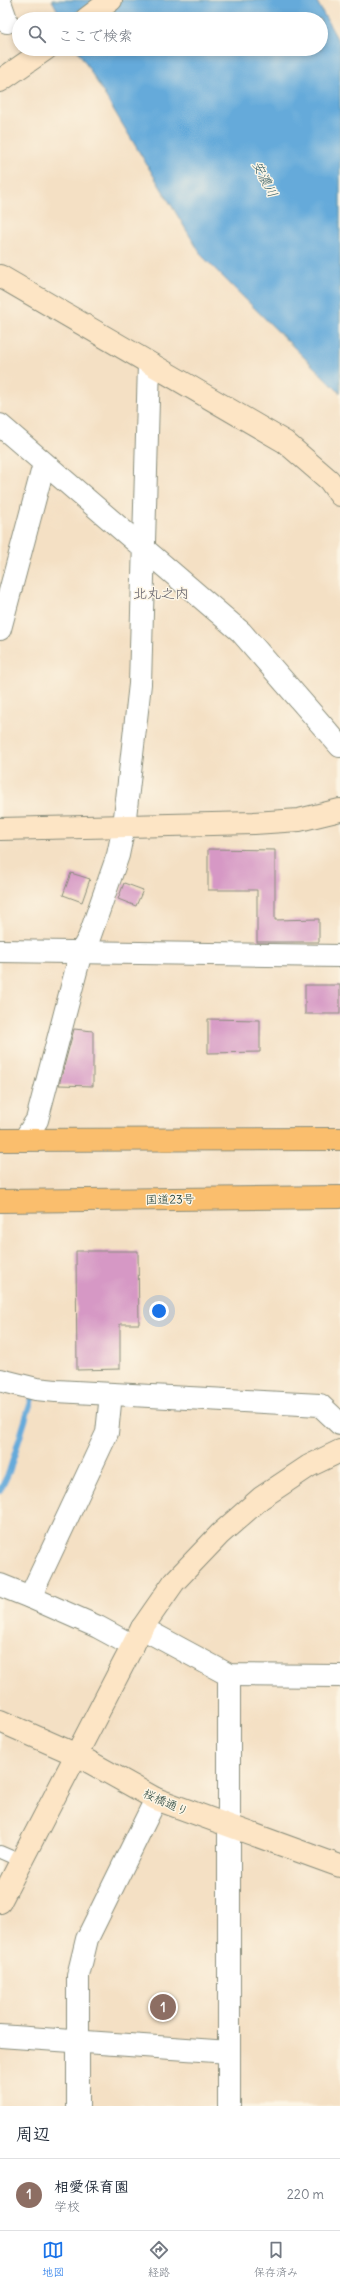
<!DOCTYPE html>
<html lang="ja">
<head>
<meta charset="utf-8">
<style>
	:root { --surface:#fff; --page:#f2f2f3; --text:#1f2937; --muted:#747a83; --line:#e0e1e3; --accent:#1a73e8 }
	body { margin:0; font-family:Delius,"Klee One",sans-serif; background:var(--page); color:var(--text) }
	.you { position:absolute; left:159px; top:1311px; width:14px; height:14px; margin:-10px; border:3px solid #fff; border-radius:50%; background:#1a73e8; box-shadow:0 0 0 6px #1a73e833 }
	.badge { display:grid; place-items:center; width:26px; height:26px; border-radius:50%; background:var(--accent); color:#fff; font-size:13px; font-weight:700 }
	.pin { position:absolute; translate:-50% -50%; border:2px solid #fff; box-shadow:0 1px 4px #0006 }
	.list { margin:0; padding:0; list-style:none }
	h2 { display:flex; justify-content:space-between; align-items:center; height:52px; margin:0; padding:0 16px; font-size:17px }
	h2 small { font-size:13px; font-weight:400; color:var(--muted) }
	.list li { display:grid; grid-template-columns:26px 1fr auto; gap:12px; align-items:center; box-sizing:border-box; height:72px; padding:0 16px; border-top:1px solid var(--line) }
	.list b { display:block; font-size:15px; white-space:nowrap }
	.list p { margin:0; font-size:13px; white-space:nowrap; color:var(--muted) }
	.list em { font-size:13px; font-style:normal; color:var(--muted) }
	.icon { flex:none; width:22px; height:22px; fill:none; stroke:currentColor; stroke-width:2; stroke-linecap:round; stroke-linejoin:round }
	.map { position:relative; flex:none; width:340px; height:2106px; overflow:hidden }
	.search { position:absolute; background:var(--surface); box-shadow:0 2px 6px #0003; left:12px; right:12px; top:12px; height:44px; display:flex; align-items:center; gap:10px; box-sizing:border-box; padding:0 14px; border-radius:22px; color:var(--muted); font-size:15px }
	.sheet { height:124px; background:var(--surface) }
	nav { display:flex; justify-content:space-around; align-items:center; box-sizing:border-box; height:56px; border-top:1px solid var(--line); background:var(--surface); font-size:11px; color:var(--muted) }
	nav a { display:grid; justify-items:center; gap:2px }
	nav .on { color:var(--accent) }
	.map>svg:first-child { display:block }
	.water { fill:#65aada; stroke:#427487 }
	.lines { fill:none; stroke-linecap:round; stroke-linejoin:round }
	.stream { stroke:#65aada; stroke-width:6 }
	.building { fill:#d698c5 }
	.lane-casing { stroke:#8a8e7c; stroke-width:14 }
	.street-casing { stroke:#8a8e7c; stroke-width:24 }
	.secondary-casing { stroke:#8a8e7c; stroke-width:24 }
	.highway-casing { stroke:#8a8e7c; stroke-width:24 }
	.lane { stroke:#fff; stroke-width:12 }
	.street { stroke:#fff; stroke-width:22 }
	.secondary { stroke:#fde5c5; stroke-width:22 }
	.highway { stroke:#fabe6d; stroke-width:22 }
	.labels { text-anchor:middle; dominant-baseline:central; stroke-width:3; stroke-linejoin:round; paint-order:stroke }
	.street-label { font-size:12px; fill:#1f3d34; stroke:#fcf5e5 }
	.water-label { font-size:13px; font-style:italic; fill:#345e66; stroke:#fcf5e5 }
	.quarter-label { font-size:14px; fill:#5f5d67; stroke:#fcf5e5 }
</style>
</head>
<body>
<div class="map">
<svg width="340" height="2106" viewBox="0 0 340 2106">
	<rect width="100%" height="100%" fill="#fcf5e5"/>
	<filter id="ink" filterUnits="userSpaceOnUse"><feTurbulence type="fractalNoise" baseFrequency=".025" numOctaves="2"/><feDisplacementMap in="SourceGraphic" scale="8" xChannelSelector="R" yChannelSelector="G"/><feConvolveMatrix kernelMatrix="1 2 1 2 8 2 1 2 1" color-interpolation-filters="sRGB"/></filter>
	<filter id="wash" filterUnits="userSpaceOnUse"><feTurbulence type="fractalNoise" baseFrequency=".012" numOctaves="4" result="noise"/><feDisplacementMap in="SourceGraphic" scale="16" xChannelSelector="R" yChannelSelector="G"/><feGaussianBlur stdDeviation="0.9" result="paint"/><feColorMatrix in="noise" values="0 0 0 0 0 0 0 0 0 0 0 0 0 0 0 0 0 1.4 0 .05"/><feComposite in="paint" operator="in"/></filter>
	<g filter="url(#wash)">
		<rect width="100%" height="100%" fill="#f4e0c4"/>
		<polygon class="water" points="52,0 316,0 340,44 340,393 202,256 77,49 321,49 321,19 62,19"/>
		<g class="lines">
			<polyline class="stream" points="0,1491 9,1472 34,1392"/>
		</g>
		<g id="blocks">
			<g class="building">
				<polygon points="208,849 275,850 275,920 319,919 319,942 257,942 257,890 208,890"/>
				<polygon points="71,873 90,879 82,902 63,895"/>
				<polygon points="124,883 143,890 136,906 118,899"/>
				<rect x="305" y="985" width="35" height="29"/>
				<polygon points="208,1019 260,1020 260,1052 208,1053"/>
				<polygon points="74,1029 93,1031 93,1086 59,1085"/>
				<polygon points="76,1251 138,1251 139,1324 120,1324 120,1369 77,1370"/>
			</g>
		</g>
	</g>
	<g filter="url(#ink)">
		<use href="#blocks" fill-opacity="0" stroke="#8a8e7c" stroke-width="1"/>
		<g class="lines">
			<g class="lane-casing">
				<polyline id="lane" points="0,1852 21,1861"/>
			</g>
			<g class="street-casing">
				<g id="street">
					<polyline points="0,2 7,22"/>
					<polyline points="0,425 241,632 340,746"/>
					<polyline points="0,629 44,464"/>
					<polyline points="0,951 340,956"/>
					<polyline points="24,1140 37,1120 81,952 89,938 118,855 124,826 140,684 149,364"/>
					<polyline points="0,1380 36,1389 56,1391 320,1405 340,1424"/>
					<polyline points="0,1585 30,1597 107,1433 111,1394"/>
					<polyline points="30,1597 98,1627 133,1646"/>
					<polyline points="142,1628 229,1675 340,1676"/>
					<polyline points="229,1675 229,2106"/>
					<polyline points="0,2036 229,2052"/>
					<polyline points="78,2106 78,1976 87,1939 156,1799"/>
				</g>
			</g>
			<g class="secondary-casing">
				<g id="secondary">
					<polyline points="86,19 111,0"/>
					<polyline points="0,81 46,49"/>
					<polyline points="0,276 285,442 329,480 340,495"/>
					<polyline points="0,829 254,823 299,820 340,810"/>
					<polyline points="0,1721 77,1755 156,1799 340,1866"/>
					<polyline points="0,1902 142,1628 174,1582 220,1534 261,1498 309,1466 340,1451"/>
				</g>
			</g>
			<g class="highway-casing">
				<g id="highway">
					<polyline points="0,1140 340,1139"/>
					<polyline points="0,1201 340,1197"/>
				</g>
			</g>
			<use href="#lane" class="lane"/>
			<use href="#street" class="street"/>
			<use href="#secondary" class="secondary"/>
			<use href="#highway" class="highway"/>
		</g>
	</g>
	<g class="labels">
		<g class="street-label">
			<text transform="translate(170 1199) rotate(-1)">国道23号</text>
			<text transform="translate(166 1802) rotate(24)">桜橋通り</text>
		</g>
		<g class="water-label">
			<text transform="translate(265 179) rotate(63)">安濃川</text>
		</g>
		<g class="quarter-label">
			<text x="161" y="593">北丸之内</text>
		</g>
	</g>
</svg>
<div class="you"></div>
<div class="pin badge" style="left:163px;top:2007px;background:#8d6e63">1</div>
<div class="search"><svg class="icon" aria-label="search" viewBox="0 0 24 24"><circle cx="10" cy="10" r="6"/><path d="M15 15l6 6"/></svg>ここで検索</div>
</div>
<section class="sheet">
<h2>周辺<small></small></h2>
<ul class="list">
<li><span class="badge" style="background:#8d6e63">1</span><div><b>相愛保育園</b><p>学校</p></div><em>220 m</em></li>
</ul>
</section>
<nav>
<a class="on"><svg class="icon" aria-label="map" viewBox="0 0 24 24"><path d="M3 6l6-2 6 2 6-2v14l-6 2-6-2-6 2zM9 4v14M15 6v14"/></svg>地図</a>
<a><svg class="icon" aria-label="directions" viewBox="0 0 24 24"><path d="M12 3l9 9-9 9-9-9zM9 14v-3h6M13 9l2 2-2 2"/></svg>経路</a>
<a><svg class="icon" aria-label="saved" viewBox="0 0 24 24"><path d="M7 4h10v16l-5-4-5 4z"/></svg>保存済み</a>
</nav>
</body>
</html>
